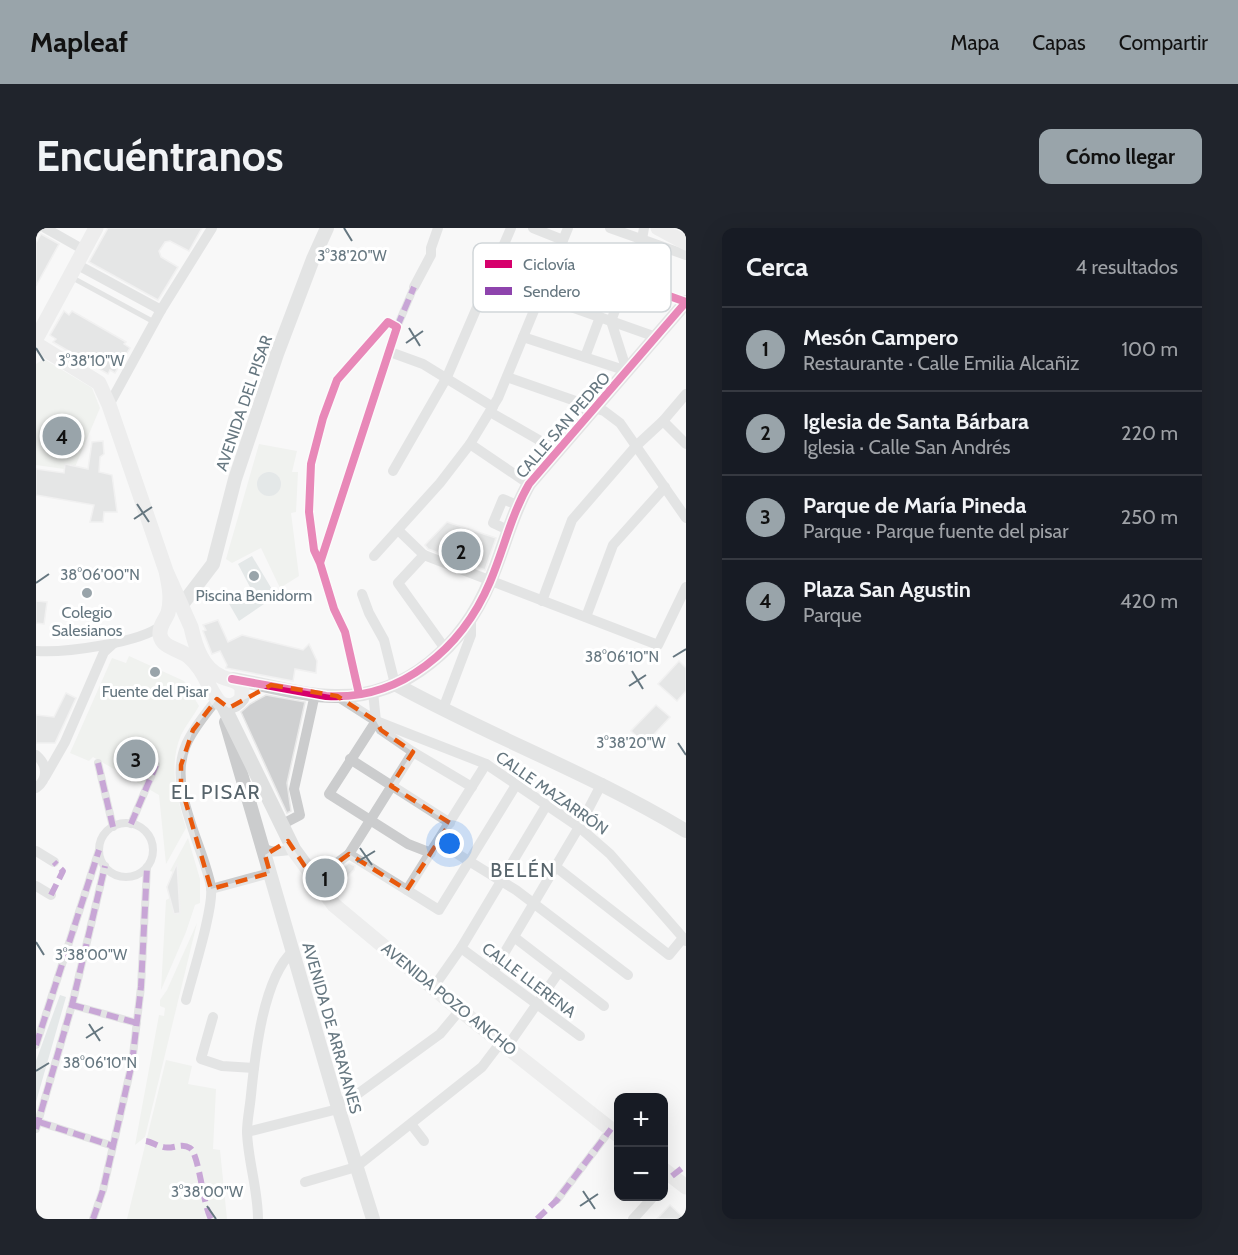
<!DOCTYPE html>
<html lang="es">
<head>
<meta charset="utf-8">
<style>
	:root { --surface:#171b24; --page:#20242c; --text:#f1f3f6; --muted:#9ea1a6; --line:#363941; --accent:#99a4aa }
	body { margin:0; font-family:Cabin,sans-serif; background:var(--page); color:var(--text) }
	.controls { position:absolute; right:18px; bottom:18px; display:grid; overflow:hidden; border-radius:12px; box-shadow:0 6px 24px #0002 }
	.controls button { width:54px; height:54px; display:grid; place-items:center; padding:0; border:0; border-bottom:2px solid var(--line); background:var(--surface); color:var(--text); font:30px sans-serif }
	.you { position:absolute; left:414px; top:616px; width:21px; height:21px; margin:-15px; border:4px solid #fff; border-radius:50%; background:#1a73e8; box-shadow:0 0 0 9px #1a73e833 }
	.badge { display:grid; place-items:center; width:39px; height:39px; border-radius:50%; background:var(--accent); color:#111; font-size:20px; font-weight:700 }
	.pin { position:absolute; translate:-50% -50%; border:3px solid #fff; box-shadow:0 2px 6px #0006 }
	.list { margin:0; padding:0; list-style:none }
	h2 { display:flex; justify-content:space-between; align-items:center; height:78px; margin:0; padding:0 24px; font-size:26px }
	h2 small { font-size:20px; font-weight:400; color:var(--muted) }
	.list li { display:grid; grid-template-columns:39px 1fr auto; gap:18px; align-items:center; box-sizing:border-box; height:84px; padding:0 24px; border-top:2px solid var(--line) }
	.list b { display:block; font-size:22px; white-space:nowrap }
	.list p { margin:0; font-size:20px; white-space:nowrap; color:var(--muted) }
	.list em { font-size:20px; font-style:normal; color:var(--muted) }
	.map { position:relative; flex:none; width:650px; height:991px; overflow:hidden; border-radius:12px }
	header { display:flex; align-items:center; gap:36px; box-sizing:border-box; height:84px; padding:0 30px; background:var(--accent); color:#111 }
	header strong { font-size:28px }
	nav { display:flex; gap:33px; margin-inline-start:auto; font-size:21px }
	.intro { display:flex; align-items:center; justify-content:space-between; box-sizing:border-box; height:144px; padding:0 36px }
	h1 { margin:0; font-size:42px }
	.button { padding:15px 27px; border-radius:12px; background:var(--accent); color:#111; font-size:21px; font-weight:700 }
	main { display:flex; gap:36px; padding:0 36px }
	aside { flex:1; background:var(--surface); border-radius:12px; box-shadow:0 6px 24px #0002 }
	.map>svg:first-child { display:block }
	.green { fill:#e7eae5 }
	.water { fill:#ccd4d6 }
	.building { fill:#cfd0d1; stroke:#e8e8e8; stroke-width:1.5 }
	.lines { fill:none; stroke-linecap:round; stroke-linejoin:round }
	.service { stroke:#cbcccd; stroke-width:5 }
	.pedestrian { stroke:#cbcccd; stroke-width:8 }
	.minor { stroke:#cbcccd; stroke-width:10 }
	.tertiary { stroke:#cbcccd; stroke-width:14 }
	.secondary { stroke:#dfe0e0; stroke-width:15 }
	.quiet { stroke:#8e44ad; stroke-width:6; stroke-dasharray:12 6; stroke-linecap:butt }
	.cycleway-casing { stroke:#fff; stroke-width:11 }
	.cycleway { stroke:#d6006c; stroke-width:8 }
	.marked { fill:none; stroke:#e8590c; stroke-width:4.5; stroke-dasharray:12 8; stroke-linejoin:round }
	.ticks { fill:none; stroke:#667780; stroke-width:2 }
	.poi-dot { fill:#99a4aa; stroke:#fff; stroke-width:2 }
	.labels { text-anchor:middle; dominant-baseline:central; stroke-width:6; stroke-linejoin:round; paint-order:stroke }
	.street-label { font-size:16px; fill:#667780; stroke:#fff }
	.poi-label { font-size:16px; fill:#667780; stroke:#fff }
	.quarter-label { font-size:20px; letter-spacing:1.5px; fill:#57646b; stroke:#fff }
	.key { fill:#fff; stroke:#d1d6d9; stroke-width:1.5 }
	.key-label { font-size:16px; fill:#667780 }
	.ticks-label { font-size:15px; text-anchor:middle; fill:#667780; stroke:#fff; stroke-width:6; stroke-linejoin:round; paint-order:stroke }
</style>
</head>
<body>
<header>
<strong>Mapleaf</strong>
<nav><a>Mapa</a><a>Capas</a><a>Compartir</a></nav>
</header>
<div class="intro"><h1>Encuéntranos</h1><a class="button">Cómo llegar</a></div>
<main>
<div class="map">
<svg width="650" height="991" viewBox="0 0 650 991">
	<rect width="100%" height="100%" fill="#f8f8f8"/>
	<g class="green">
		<polygon points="8,131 56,160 64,180 39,239 30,236 28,241 0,237 0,136"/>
		<polygon points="223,216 261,223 256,244 262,244 260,284 255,285 263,348 244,360 225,320 196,335 190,331"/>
		<path d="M93 428 148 453 163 478C158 487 150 497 145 507 132 538 141 570 150 600L130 636 123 567 57 529 53 533 34 525 76 430 90 435Z"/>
		<polygon points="152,610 164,651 164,675 159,677 150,704 125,762 130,672 134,670 138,686 144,684 141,645 134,643"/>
		<polygon points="161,695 109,909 99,917 123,787 128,788 129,780 124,778 124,772 131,762"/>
		<polygon points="130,832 156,838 152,856 180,861 177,921 184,922 191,991 91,991"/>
	</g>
	<g class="water">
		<circle cx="233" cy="256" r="12"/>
		<polygon points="216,328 240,368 203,393 192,374 215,361 202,336"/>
		<polygon points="24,767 30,769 0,874 0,833"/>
	</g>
	<g class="building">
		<polygon points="72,0 166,0 153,23 134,13 129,14 123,23 125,29 142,39 122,72 53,34"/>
		<polygon points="5,6 23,16 0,58 0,15"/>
		<polygon points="28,83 33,87 36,83 90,114 88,116 94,120 79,145 74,142 72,146 17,114 20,111 14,107"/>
		<polygon points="67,213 68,226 64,229 63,244 76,247 81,284 68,284 67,294 54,294 58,277 0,267 0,241 28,245 29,236 52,241 56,214"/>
		<polygon points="411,294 460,310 449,342 392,321 389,317"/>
		<polygon points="0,373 11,374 8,396 0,395"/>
		<polygon points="182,392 192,414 206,407 267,422 273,416 281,433 280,445 259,441 257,453 190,440 191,437 184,423 176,426 167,403 170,402 167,397"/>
		<polygon points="643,433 650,440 650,463 641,473 622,456"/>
		<polygon points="30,465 40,470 19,515 0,515 0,487 18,489"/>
		<polygon points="230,467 269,474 251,555 255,583 251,585 205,484 214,476"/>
		<polygon points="620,477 634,489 609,516 595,503"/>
		<polygon points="141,635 144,685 138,686 131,659"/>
		<polygon points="313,635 319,638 318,642 298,661 291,651"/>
		<polygon points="634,977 649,991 621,991"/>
	</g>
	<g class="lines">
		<polyline class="service" points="35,49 118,94"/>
		<g class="pedestrian">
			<polyline points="361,99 378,59"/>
			<polyline points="62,535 77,599"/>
			<circle cx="90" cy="622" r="27"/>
			<polyline points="95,596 120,537"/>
			<polyline points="36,777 101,795"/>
			<polyline points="0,817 63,622"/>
			<polyline points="3,894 77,918"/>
			<polyline points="0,901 36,777 69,638"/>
			<polyline points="521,972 575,901"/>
			<polyline points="57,991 67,962 96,835 105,759 111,639"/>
		</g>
		<g class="minor">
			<polyline points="9,0 48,22"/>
			<polyline points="497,0 527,12"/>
			<polyline points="574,0 650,27"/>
			<polyline points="0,1 1,0"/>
			<polyline points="521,28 650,74"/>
			<polyline points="40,36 125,82"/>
			<polyline points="378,59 395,27 395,20 402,0"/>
			<polyline points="504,68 620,109"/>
			<polyline points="487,109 591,143"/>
			<polyline points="354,124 387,136 457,179"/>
			<polyline points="549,129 564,89"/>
			<polyline points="591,143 575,93 606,11 608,0"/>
			<polyline points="471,149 568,183 584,195 650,290"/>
			<polyline points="73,177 125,82 176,0"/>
			<polyline points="454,184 522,223"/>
			<polyline points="627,193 650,216"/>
			<polyline points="434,216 493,256"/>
			<polyline points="357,243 411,149 475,0"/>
			<polyline points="362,302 388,327 622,417 650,359"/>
			<polyline points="472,302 457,295 467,271 481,277"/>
			<polyline points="388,327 362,355 410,422"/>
			<polyline points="338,328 404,255 434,216 462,170 532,0"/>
			<polyline points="284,335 361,99 352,94 301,152 287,190 275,236 273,284 278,322 284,335 298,381 309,404 323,466"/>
			<polyline points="326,366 333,385 348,412 359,456"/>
			<polyline points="506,373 536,292 600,218 627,193 650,166"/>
			<polyline points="550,389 577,317 629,259"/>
			<path d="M0 423C28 425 105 415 126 397"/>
			<polyline points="337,464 340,493 345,502 377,524 436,559"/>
			<polyline points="301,468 340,493 450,536 543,599 574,626 650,713"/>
			<polyline points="407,481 435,407 435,390"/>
			<polyline points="340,493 293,566 372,616 395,625"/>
			<path d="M0 527C12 537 12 551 0 560"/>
			<polyline points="314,531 414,595"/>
			<polyline points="9,549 29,514 68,424 79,414"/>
			<polyline points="245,597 264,587 258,561 279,466"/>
			<polyline points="402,614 480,662 592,747"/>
			<path d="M226 618C234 628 247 621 258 622"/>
			<polyline points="0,623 18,634"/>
			<polyline points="313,626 403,682 480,557"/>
			<polyline points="520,639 633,727 647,710"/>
			<polyline points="278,652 313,626 377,524"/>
			<polyline points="0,658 15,667"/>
			<polyline points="175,661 234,645"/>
			<polyline points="371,662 450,536"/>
			<polyline points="478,709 568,778"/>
			<polyline points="425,720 544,808"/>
			<polyline points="457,744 543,599 566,555"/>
			<polyline points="397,760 425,720 510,578"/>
			<path d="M150 772C156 748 178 680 175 659 167 616 131 560 150 517 157 500 170 486 181 471"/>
			<polyline points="177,789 165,831 186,838 218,840"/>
			<polyline points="471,819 523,744"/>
			<polyline points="301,876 323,865 404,806 424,782"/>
			<polyline points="375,896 388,913"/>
			<polyline points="211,904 302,881"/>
			<polyline points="269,954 320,939 446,839 465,814"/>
			<path d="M222 991C222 962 212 933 211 904 211 892 214 879 215 867 219 827 227 750 257 723"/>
			<polyline points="597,991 618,968"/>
		</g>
		<g class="tertiary">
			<polyline points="145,378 177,336 199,251 241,126 277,31 291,0"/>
			<path d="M196 451C229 456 266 468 299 468 371 470 428 416 454 353 468 321 475 287 493 256L650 74"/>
			<path d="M359 456C455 509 556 546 650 603"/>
			<polyline points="190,494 301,876 337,991"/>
		</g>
		<g class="secondary">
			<polyline points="622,0 650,15"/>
			<polyline points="0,111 60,0"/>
			<path d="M0 116 63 155 73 177 130 343 155 399C159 417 166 441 186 449 195 453 201 451 206 460V470C200 478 193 480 184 475 172 461 169 442 152 428 143 421 126 420 124 407 123 398 129 392 132 385 136 371 133 357 130 343"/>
			<polyline points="187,477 258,622 298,677 424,782 582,907"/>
			<polyline points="628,942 650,959"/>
		</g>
		<g class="quiet">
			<polyline points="361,99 378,59"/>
			<polyline points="62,535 77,599"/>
			<polyline points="95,596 120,537"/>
			<polyline points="15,667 27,643 18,634"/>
			<polyline points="36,777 101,795"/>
			<polyline points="0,817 63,622"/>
			<polyline points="3,894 77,918"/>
			<polyline points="0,901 36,777 69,638"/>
			<path d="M110 913C116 914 121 918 127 919 136 922 145 914 154 920 163 926 167 977 175 991"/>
			<polyline points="636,948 650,937"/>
			<polyline points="57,991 67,962 96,835 105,759 111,639"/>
			<polyline points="501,991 521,972 575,901"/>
		</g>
		<g class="cycleway-casing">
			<g id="cycleway">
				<polyline points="284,335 361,99 352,94 301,152 287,190 275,236 273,284 278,322 284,335 298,381 309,404 323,466"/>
				<path d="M196 451 290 468C365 473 426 420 454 354 468 321 475 287 493 256L650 74 521 28"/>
			</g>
		</g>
		<use href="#cycleway" class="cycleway"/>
	</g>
	<path d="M0 0H650V991H0ZM235 457 301 468 340 493 345 502 377 524 355 558 414 595 371 662 313 626 278 652 252 613 229 627 234 645 175 661 145 558V537L157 502 181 471 193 480Z" fill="#f8f8f8" fill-opacity=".55" fill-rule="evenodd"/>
	<path class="marked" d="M235 457 301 468 340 493 345 502 377 524 355 558 414 595 371 662 313 626 278 652 252 613 229 627 234 645 175 661 145 558V537L157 502 181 471 193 480Z"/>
	<path class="ticks" d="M308 0 316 13M373 100 384 118M370 115 387 103M0 120 8 133M101 276 113 294M98 291 116 279M0 355 13 346M637 429 650 421M596 443 607 461M593 458 610 447M642 515 650 527M324 620 336 637M321 634 339 623M0 714 8 727M53 796 64 813M50 810 67 799M0 843 13 835M547 963 559 981M171 978 180 991M544 978 562 966"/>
	<g class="poi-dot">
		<circle cx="218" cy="348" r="6"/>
		<circle cx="51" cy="365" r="6"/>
		<circle cx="119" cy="444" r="6"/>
	</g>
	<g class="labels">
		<g class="street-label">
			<text transform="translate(208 175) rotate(-71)">AVENIDA DEL PISAR</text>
			<text transform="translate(527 197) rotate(-49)">CALLE SAN PEDRO</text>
			<text transform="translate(516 565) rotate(35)">CALLE MAZARRÓN</text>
			<text transform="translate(493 752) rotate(37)">CALLE LLERENA</text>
			<text transform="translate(413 771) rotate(39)">AVENIDA POZO ANCHO</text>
			<text transform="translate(296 800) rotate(74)">AVENIDA DE ARRAYANES</text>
		</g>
		<g class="poi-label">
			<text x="218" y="367">Piscina Benidorm</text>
			<text x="51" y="384">Colegio<tspan x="51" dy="18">Salesianos</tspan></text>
			<text x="119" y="463">Fuente del Pisar</text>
		</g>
		<g class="quarter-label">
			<text x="180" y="564">EL PISAR</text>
			<text x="487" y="642">BELÉN</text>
		</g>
	</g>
	<rect x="437" y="15" width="198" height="69" rx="9" class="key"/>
	<rect x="449" y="32" width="27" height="8" fill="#d6006c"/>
	<rect x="449" y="59" width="27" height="8" fill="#8e44ad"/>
	<g class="key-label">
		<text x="487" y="42">Ciclovía</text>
		<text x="487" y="69">Sendero</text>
	</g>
	<g class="ticks-label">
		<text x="316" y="33">3°38'20"W</text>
		<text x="55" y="138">3°38'10"W</text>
		<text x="64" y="352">38°06'00"N</text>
		<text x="586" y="434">38°06'10"N</text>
		<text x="595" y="520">3°38'20"W</text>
		<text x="55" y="732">3°38'00"W</text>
		<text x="64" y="840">38°06'10"N</text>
		<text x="171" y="969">3°38'00"W</text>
	</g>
</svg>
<div class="controls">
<button>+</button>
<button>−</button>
</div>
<div class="you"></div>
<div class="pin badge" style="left:289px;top:650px">1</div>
<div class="pin badge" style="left:425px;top:323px">2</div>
<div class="pin badge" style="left:100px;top:531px">3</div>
<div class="pin badge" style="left:26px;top:208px">4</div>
</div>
<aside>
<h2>Cerca<small>4 resultados</small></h2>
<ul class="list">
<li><span class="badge">1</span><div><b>Mesón Campero</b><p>Restaurante · Calle Emilia Alcañiz</p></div><em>100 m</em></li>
<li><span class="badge">2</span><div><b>Iglesia de Santa Bárbara</b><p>Iglesia · Calle San Andrés</p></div><em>220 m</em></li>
<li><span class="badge">3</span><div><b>Parque de María Pineda</b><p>Parque · Parque fuente del pisar</p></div><em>250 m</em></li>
<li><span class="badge">4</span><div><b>Plaza San Agustin</b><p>Parque</p></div><em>420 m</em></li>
</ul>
</aside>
</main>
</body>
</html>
